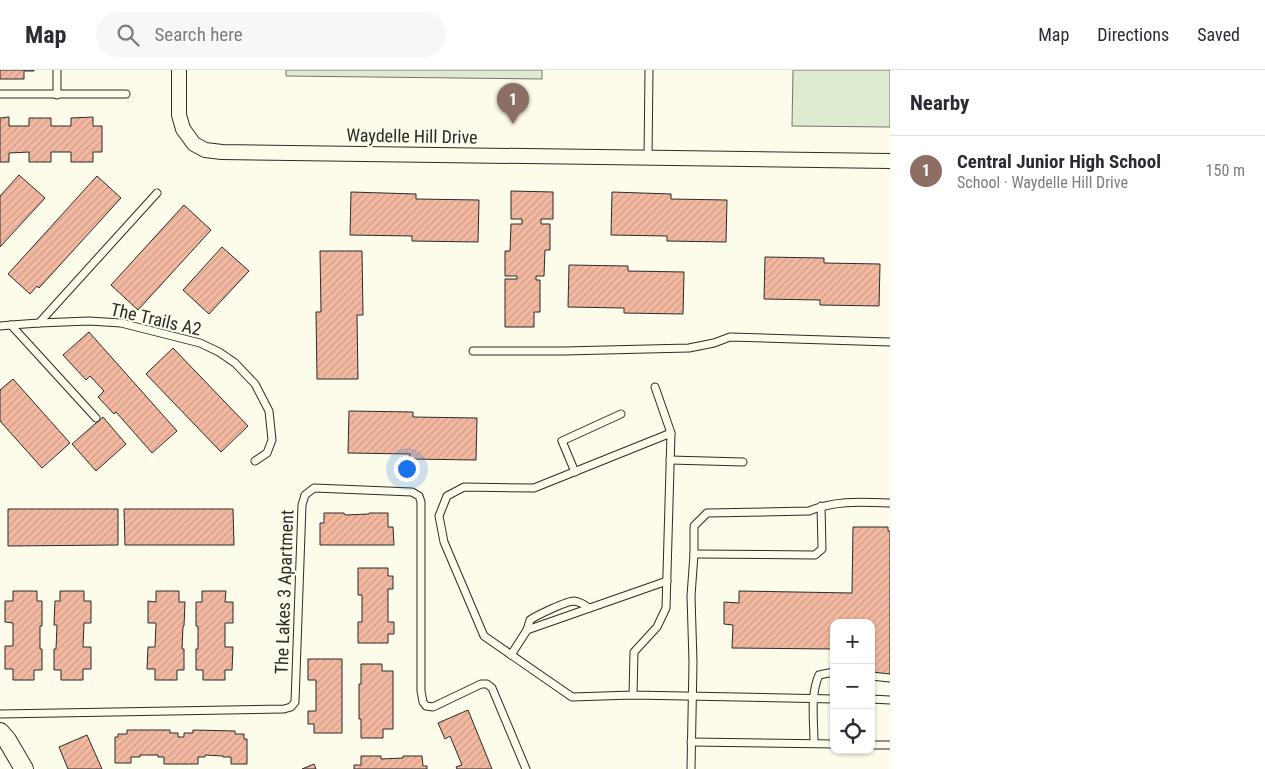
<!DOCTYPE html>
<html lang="en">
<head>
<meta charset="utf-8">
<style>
	:root { --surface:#fff; --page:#f7f7f7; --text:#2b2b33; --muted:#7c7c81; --line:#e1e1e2; --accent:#7c3aed }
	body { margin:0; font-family:"Roboto Condensed",sans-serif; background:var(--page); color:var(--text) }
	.controls { position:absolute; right:15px; bottom:15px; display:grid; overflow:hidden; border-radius:10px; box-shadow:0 1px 4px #0004 }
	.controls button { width:45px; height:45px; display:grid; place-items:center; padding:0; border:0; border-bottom:1px solid var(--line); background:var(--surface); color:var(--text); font:25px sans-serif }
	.you { position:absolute; left:406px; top:398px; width:18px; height:18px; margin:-12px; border:4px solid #fff; border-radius:50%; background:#1a73e8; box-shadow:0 0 0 8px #1a73e833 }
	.badge { display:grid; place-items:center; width:32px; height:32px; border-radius:50%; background:var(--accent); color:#fff; font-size:16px; font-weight:700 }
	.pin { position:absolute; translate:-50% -41px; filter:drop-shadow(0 1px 2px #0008) }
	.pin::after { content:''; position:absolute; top:26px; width:18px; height:15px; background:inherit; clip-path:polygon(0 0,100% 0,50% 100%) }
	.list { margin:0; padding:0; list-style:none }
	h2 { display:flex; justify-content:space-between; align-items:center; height:65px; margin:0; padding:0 20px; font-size:21px }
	h2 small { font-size:16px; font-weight:400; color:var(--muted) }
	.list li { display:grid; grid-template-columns:32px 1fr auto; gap:15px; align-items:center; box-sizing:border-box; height:70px; padding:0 20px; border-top:1px solid var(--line) }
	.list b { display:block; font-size:19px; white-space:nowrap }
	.list p { margin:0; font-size:16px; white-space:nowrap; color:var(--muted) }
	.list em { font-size:16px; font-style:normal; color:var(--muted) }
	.icon { flex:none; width:28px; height:28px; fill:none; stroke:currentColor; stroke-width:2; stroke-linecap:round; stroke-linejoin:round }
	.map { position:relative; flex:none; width:890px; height:699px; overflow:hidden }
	header { display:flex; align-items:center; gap:30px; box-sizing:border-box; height:70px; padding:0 25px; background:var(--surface); border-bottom:1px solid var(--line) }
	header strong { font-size:24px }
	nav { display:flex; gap:28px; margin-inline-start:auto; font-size:18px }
	.search { width:350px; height:45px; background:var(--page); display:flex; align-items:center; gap:12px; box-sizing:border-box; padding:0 18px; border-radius:28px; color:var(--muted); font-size:19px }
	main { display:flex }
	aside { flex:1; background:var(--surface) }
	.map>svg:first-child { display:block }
	.garden { fill:#deebd1; stroke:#74746e }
	.building { fill:url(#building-hatch); stroke:#2b2b2b }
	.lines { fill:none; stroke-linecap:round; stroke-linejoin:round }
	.service-casing { stroke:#2b2b2b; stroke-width:9 }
	.minor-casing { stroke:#2b2b2b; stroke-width:16 }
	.tertiary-casing { stroke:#2b2b2b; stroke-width:20 }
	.service { stroke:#fdfbea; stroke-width:7 }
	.minor { stroke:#fdfbea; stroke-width:14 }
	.tertiary { stroke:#fdfbea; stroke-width:18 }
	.labels { text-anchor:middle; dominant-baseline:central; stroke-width:4; stroke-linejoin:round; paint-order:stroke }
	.street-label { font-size:18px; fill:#2b2b2b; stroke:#fdfbea }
</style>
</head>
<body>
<header>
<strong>Map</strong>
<div class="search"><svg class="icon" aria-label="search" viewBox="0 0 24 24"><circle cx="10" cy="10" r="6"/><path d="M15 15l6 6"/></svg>Search here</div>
<nav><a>Map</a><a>Directions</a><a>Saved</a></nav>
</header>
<main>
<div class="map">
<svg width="890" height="699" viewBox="0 0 890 699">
	<defs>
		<pattern id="building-hatch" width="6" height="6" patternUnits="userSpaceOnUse" patternTransform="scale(1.25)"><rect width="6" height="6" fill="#f2b8a0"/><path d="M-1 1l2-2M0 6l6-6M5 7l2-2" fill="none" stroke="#d09e8a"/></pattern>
	</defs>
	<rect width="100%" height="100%" fill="#fdfbea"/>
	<g class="garden">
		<polygon points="286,0 542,0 542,9 286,6"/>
		<polygon points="793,0 890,0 890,57 792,56"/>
	</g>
	<g class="building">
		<polygon points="0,0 34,0 34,1 24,1 24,9 0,9"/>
		<polygon points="9,47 9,56 29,56 29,48 51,48 51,56 71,56 71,48 93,47 93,56 102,56 102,82 93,82 93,92 71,92 71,82 51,82 51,92 29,92 29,82 9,83 9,92 0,92 0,48"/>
		<polygon points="19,105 45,128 0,177 0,126"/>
		<polygon points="97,106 121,128 39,218 37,216 30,224 8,204"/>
		<polygon points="511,121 553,122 553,149 541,149 541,154 550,154 550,180 545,180 544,206 536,206 536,210 540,210 540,242 534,242 534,257 505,257 505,209 517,209 517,206 505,206 505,181 510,181 511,154 522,154 522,149 511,149"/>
		<polygon points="351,122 416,124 416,129 479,130 478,172 412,171 412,166 350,165"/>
		<polygon points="612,122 671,124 671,129 727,130 726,172 667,171 667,166 611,165"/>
		<polygon points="184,135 211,160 138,240 111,215"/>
		<polygon points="222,177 249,201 209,244 183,220"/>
		<polygon points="320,181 362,181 363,245 357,245 358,309 317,309 316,242 321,242"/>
		<polygon points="765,187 824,188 824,193 880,194 879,236 820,235 820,230 764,229"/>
		<polygon points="569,195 628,196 628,201 684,202 683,244 624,243 624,238 568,237"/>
		<polygon points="89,262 177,361 152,383 116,342 114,344 98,327 104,321 90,306 86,310 63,285"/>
		<polygon points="173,278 248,356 221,382 146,304"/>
		<polygon points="13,309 70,373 42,398 0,351 0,320"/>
		<polygon points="349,341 413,342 413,347 477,348 476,390 409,389 410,384 348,383"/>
		<polygon points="103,347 126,374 96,401 72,374"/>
		<polygon points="8,439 118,439 118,475 8,476"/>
		<polygon points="124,439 233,439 234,475 125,475"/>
		<polygon points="324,443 344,443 345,445 369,444 369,443 388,443 388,457 393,457 394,475 320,475 320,453 324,453"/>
		<polygon points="853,457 888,457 888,461 890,461 890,606 871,603 871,553 834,553 834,579 732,578 733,555 724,554 724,532 739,533 739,521 852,523"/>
		<polygon points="358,498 388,498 388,506 393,506 393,519 388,519 388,552 394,552 394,564 388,564 388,573 358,573 358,552 362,552 362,525 358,525"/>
		<polygon points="13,521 37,521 37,531 42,531 42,556 40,556 40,579 42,579 42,600 34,600 34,610 13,610 13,599 5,599 5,576 13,576 13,553 5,552 5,531 13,531"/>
		<polygon points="60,521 84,521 84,531 91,531 91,553 84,553 83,577 91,577 91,599 83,599 83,610 61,610 61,600 54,600 54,579 56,579 57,555 54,555 55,531 60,531"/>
		<polygon points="156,521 179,521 179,532 185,532 184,556 183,556 182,579 184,579 184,600 177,600 177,610 155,610 155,599 147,599 148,577 155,577 156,553 148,553 148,531 156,532"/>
		<polygon points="202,521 226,521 225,532 233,532 233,553 225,553 225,577 233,577 232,600 225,600 225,610 203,610 203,600 196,600 196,579 198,579 198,556 196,556 196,532 202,532"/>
		<polygon points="308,589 342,589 342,663 314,663 314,654 308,654 308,641 316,641 316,610 308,610"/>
		<polygon points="361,594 382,594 382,601 393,601 393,659 383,659 383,668 361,668 361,649 359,649 359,614 361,614"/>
		<polygon points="468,640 492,699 457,699 456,697 462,695 450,666 445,669 438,653"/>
		<polygon points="127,660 170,660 170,663 178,663 178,667 184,667 184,663 193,663 193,660 235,661 235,664 244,664 244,669 247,669 247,694 231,694 231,687 223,687 223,686 205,685 205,687 198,687 198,694 164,694 164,687 158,687 158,685 140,685 140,687 131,687 131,693 115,693 115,667 118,667 118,664 127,664"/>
		<polygon points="87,665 102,699 68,699 59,677"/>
		<polygon points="361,686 381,686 381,689 403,688 403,686 422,686 423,696 427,696 427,699 354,699 354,695 361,695"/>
		<polygon points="314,694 316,699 302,699"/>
	</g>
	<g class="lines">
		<g class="service-casing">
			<g id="service">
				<polyline points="0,24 126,24"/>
				<polyline points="57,25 57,0"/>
				<polyline points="648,88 649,0"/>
				<polyline points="39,253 89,251 121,253 200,273 219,282 235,293 255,314 269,341 272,370 267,383 255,391"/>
				<polyline points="11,255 39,253 157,123"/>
				<polyline points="0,256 11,255 96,348"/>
				<polyline points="473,281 564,281 689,278 714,273 730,267 890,272"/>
				<polyline points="655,317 671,363"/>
				<polyline points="670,390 743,392"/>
				<polyline points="575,402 562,371 621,344"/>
				<polyline points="694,484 815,485 822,479 821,436"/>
				<path d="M527 560 530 550C537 545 567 531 574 531 580 532 585 535 589 538"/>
				<polyline points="511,585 527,560 667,511"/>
				<polyline points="871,606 890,608"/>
				<polyline points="633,625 634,582 657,557 666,538 671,363 534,418 464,417 447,426 439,446 444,472 484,566 572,627 633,625 834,629"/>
				<polyline points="871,629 890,630"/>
				<polyline points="0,644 284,639 291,637 295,632 302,435 305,425 314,418 412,422 419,426 421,432 421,621 423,632 426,636 433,637 481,614 487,614 492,618 526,699"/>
				<polyline points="691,672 834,674"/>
				<path d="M814 673C814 651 810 625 819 605L834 602"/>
				<polyline points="871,675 890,675"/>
				<path d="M691 699 693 592 691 526 694 484V456L707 443 809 441C836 430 861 432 890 433"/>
			</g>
		</g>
		<g class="minor-casing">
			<polyline id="minor" points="179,0 179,45 183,59 194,74 205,80 222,82 890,91"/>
		</g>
		<g class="tertiary-casing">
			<polyline id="tertiary" points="0,662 7,670 24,699"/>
		</g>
		<use href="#service" class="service"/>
		<use href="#minor" class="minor"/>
		<use href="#tertiary" class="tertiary"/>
	</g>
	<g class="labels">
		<g class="street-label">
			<text transform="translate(412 66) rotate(1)">Waydelle Hill Drive</text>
			<text transform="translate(156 249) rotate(13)">The Trails A2</text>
			<text transform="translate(284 522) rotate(-88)">The Lakes 3 Apartment</text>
		</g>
	</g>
</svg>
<div class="controls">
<button>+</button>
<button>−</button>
<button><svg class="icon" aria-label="locate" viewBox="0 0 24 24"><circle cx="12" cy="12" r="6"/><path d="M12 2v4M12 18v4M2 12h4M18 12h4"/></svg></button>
</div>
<div class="you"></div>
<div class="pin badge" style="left:513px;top:54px;background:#8d6e63">1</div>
</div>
<aside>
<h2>Nearby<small></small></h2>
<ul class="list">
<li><span class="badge" style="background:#8d6e63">1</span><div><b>Central Junior High School</b><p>School · Waydelle Hill Drive</p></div><em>150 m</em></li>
</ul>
</aside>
</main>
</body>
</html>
